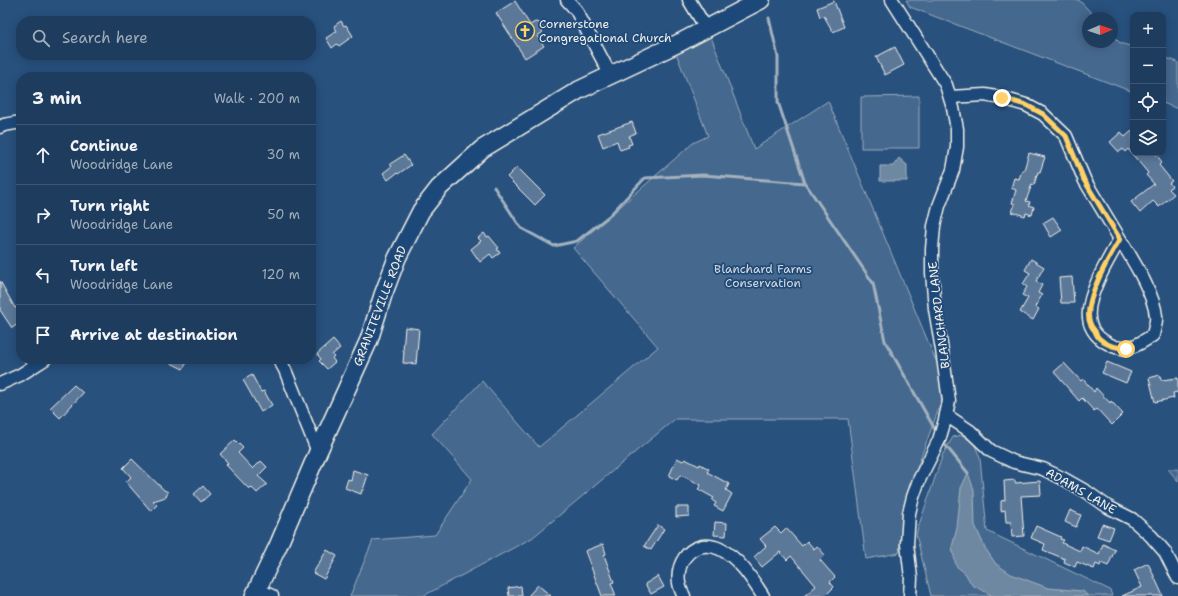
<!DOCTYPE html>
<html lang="en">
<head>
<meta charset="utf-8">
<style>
	:root { --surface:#1e3d5e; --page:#264464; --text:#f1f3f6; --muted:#a1aebc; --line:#3c5673 }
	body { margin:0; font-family:"Shantell Sans",sans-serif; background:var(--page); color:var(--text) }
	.controls { position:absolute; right:12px; top:12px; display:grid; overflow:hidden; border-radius:8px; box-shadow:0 2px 10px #0003 }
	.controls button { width:36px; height:36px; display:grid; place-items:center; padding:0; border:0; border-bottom:1px solid var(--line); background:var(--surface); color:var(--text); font:20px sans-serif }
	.compass { position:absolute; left:1082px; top:12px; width:36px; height:36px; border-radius:50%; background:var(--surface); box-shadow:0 2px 10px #0003; rotate:88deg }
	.stop { position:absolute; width:12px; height:12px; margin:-9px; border:3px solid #ffd166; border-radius:50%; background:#fff }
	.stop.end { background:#ffd166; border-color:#fff; box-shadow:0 1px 4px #0008 }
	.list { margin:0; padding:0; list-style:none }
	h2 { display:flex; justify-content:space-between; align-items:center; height:52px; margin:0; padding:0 16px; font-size:17px }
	h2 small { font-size:13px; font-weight:400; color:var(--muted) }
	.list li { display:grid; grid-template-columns:26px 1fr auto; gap:12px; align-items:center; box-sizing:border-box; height:60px; padding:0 16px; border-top:1px solid var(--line) }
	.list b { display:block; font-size:15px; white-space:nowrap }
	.list p { margin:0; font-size:13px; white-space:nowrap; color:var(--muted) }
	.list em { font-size:13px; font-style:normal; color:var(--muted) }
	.icon { flex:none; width:22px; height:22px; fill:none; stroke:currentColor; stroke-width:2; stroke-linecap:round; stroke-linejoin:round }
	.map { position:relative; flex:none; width:1178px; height:596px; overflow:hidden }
	.search { position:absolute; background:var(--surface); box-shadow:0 2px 10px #0003; left:16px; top:16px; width:300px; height:44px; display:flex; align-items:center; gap:10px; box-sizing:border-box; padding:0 14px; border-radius:16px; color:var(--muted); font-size:15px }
	.panel { position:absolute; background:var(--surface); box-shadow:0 2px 10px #0003; left:16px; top:72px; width:300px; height:292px; border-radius:16px }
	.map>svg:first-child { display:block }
	.green { fill:#45688e; stroke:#9cacbb }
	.water { fill:#6e88a2; stroke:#a4b2be }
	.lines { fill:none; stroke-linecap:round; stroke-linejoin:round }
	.stream { stroke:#a4b2be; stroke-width:3 }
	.building { fill:#5b7899; stroke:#f4f1e8 }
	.minor-casing { stroke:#f4f1e8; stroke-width:15 }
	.secondary-casing { stroke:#f4f1e8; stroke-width:20 }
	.minor { stroke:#1f4a7a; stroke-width:12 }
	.secondary { stroke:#1f4a7a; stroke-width:17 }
	.route { stroke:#ffd166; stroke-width:5 }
	.labels { text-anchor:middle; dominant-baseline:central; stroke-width:3.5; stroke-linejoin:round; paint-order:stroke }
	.poi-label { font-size:12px; fill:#f4f1e8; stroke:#1f4a7a; text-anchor:start }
	.park-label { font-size:12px; fill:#dadcda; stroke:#1f4a7a }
	.street-label { font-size:12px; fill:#f4f1e8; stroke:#1f4a7a }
</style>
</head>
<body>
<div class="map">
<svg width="1178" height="596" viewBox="0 0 1178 596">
	<rect width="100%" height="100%" fill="#28517e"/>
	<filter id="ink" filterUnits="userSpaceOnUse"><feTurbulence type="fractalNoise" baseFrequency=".025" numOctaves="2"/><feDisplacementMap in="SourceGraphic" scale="8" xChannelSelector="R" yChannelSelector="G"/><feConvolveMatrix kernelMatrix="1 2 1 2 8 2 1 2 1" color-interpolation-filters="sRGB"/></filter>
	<g filter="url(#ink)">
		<g class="green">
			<polygon points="906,0 1079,0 1096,18 1088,18 1088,42 1112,42 1112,35 1120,43 1133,47 1133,92 910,7"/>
			<polygon points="711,37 754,149 828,101 939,368 942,400 922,454 904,507 899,553 866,559 848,419 675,419 532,538 423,596 350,596 373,540 435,535 472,479 432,434 482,381 539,447 658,347 573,248 693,143 708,136 676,53"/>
			<polygon points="1163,57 1178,62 1178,109 1163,103"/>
			<polygon points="919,96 919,148 861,148 861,97"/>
			<polygon points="962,435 974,443 980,458 987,531 1110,590 1112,596 931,596 916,534 943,454 953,437"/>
			<polygon points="1168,469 1178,469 1178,481"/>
		</g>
		<g class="water">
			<polygon points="899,158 907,165 907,181 880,181 880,166 893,166"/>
			<polygon points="968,473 974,490 975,525 985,548 996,564 1011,574 1048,588 1083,591 1088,596 993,596 972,585 965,573 956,566 952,547 957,528 961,488"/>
		</g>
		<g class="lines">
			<g class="stream">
				<polyline points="769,18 778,57 778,102 805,183 873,283 885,341 937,433"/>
				<polyline points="494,187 521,228 554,246 577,241 609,216 645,178 703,175 805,183"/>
				<polyline points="942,441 968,473"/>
			</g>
		</g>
		<g class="building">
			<polygon points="515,1 530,25 535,22 540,23 543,28 542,33 537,36 544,46 525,58 496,13"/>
			<polygon points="834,1 844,27 833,32 824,16 820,17 817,8"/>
			<polygon points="341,21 344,26 346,25 353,36 339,46 337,44 332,48 326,38 337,31 334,26"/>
			<polygon points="895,47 904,65 885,75 876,57"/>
			<polygon points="632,122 636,133 629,136 632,144 628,145 629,147 620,150 617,141 603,147 598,134"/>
			<polygon points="1133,130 1133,153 1155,153 1162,162 1159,165 1172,181 1169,183 1172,186 1169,189 1174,194 1159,207 1153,201 1140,213 1131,202 1154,184 1146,175 1148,173 1128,149 1125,152 1123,149 1119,152 1110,142 1121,132 1125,137"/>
			<polygon points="1029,153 1045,157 1040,172 1038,172 1034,185 1032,184 1026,201 1030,202 1029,205 1034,207 1032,215 1026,213 1025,216 1012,212 1015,204 1012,203 1016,190 1011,188 1014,178 1019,179 1022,170 1024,170"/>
			<polygon points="404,155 411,165 398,174 397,173 388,180 383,173 392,166 390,164"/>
			<polygon points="517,167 545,195 535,205 507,177"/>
			<polygon points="1053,217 1062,230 1051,237 1043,223"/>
			<polygon points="484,233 487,237 489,236 499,248 497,249 500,253 493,258 490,254 480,262 471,249 481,241 478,238"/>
			<polygon points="1031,259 1044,267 1036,281 1042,285 1038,293 1042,295 1035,307 1039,309 1033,320 1020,312 1028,298 1022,295 1027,287 1023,284 1030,273 1025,270"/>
			<polygon points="1072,277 1074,303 1061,303 1059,278"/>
			<polygon points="0,281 15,308 21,304 21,322 12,328 0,310"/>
			<polygon points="405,327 419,329 416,364 403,363 404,351 403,351"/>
			<polygon points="333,340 340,348 332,355 334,356 332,358 335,362 327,369 319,361 321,359 317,354"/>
			<polygon points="163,359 189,359 183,369"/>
			<polygon points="1107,362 1131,372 1126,383 1102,373"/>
			<polygon points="1064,363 1081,381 1083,379 1094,392 1096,388 1110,403 1111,401 1123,414 1112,425 1097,409 1094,411 1082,398 1079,401 1054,372"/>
			<polygon points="252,375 261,392 264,391 272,405 261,412 243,380"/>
			<polygon points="1160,375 1161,380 1178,378 1178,392 1173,393 1174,398 1155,402 1149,378"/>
			<polygon points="74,385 83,393 60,418 50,408"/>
			<polygon points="235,440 243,448 238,453 253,469 261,461 267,467 258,476 267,484 257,493 251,487 249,489 226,465 228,463 220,454"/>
			<polygon points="677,458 683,461 685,459 699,466 700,464 709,469 707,472 729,484 726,490 732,494 723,511 714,506 716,503 712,500 714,498 698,489 701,485 683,476 680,475 677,480 669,476"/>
			<polygon points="132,459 164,490 168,492 166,497 153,501 157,505 151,511 126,482 131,477 123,468"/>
			<polygon points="353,470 368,475 363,490 362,490 361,494 345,488 348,479 351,480"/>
			<polygon points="1015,480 1015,483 1040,481 1041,495 1021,496 1024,536 1012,537 1011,522 1006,522 1005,510 1001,511 1001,501 1005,500 1004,481"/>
			<polygon points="203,486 210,494 201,502 194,494"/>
			<polygon points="676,507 689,507 689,516 676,517"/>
			<polygon points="1070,510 1081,515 1076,527 1065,522"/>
			<polygon points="715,522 727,523 726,536 714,535"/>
			<polygon points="1102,524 1114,528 1109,540 1097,536"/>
			<polygon points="658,525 664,529 651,550 644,546"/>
			<polygon points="1036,526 1061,537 1060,539 1064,540 1062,543 1080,551 1082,546 1099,554 1103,544 1115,550 1108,566 1101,563 1100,566 1096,564 1094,569 1077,562 1075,567 1064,562 1065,559 1043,550 1045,544 1031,538"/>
			<polygon points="775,527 781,533 786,528 802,546 807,541 814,549 817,546 825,555 820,560 835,577 830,582 834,587 825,596 804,596 816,586 791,556 787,560 780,552 762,567 754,557 766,546 760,539"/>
			<polygon points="603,544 606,554 604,555 614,582 611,583 616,596 602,596 585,551"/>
			<polygon points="327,550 337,556 324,579 313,573"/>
			<polygon points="1148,563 1163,596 1122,596 1142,587 1134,570"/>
			<polygon points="658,576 664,587 651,594 645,584"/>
			<polygon points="538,585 551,596 528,596"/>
			<polygon points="521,586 522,596 509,596 508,588"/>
		</g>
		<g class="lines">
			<g class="minor-casing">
				<g id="minor">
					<polyline points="567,0 576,10 610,74"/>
					<polyline points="689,0 706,28"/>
					<polyline points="892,0 946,85 953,108 957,129 957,147 953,170 939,206 934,226 932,249 932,273 935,309 942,350 949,401 945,420 939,440 919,480 913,497 909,513 907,544 911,578 910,596"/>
					<path d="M950 97 985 95 1002 98 1026 105 1043 114 1066 136 1085 181 1120 239C1109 258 1086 296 1089 318 1090 330 1099 339 1109 344 1125 354 1140 344 1153 335 1154 329 1157 322 1156 316 1154 293 1132 259 1120 239"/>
					<polyline points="0,127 4,125 21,122"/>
					<polyline points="279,359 285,370 318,452"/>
					<polyline points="0,384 20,375 45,359"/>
					<polyline points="946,415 970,431 991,451 1014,462 1043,469 1064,479 1087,492 1108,507 1132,519 1151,536 1165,552 1178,578"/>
					<polyline points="257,589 272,596"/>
					<path d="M684 596C668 571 689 535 720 549 739 558 752 579 763 596"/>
				</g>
			</g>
			<g class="secondary-casing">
				<polyline id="secondary" points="254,596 278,546 318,452 369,340 383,295 397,258 421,211 439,188 482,149 579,90 681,42 761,0"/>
			</g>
			<use href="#minor" class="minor"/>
			<use href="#secondary" class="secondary"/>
		</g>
	</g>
	<g class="lines" filter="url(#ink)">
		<path class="route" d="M1002 98 1026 105 1043 114 1066 136 1084 180 1120 239C1109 257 1085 299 1089 320 1090 324 1092 328 1095 331 1096 334 1097 337 1100 339 1107 346 1116 347 1126 349"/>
	</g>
	<defs>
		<g id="church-ring" transform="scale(1)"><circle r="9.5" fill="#1f4a7a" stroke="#ffd166" stroke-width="1.5"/><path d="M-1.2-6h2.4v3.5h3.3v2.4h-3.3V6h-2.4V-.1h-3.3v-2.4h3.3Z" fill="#ffd166"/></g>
	</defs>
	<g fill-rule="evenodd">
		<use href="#church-ring" x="525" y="31"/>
	</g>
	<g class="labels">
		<g class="poi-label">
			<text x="539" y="24">Cornerstone<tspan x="539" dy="14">Congregational Church</tspan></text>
		</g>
		<g class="park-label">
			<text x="763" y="269">Blanchard Farms<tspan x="763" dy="14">Conservation</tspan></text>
		</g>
		<g class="street-label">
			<text transform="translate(380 306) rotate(-69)">GRANITEVILLE ROAD</text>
			<text transform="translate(939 315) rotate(-97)">BLANCHARD LANE</text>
			<text transform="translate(1081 491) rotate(30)">ADAMS LANE</text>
		</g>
	</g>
</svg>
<div class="controls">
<button>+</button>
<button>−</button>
<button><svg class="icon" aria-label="locate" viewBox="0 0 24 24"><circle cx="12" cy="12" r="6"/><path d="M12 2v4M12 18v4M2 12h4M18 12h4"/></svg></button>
<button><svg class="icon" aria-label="layers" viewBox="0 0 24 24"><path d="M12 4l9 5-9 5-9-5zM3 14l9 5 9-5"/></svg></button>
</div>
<svg class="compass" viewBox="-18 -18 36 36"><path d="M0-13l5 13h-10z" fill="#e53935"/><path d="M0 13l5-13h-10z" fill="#a1aebc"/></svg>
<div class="stop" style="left:1126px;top:349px"></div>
<div class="stop end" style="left:1002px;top:98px"></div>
<div class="search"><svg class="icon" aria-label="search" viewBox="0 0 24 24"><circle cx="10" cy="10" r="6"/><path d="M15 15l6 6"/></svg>Search here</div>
<section class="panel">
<h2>3 min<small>Walk · 200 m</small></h2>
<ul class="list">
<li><svg class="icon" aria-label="ahead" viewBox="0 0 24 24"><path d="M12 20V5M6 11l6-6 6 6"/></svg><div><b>Continue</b><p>Woodridge Lane</p></div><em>30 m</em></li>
<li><svg class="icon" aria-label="right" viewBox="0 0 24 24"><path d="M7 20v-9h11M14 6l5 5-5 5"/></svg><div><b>Turn right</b><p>Woodridge Lane</p></div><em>50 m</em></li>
<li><svg class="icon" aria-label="left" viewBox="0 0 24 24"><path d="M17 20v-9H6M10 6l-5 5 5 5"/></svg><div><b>Turn left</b><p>Woodridge Lane</p></div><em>120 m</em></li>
<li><svg class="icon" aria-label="arrive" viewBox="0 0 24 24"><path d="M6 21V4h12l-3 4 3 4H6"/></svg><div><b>Arrive at destination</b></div></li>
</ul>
</section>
</div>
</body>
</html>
